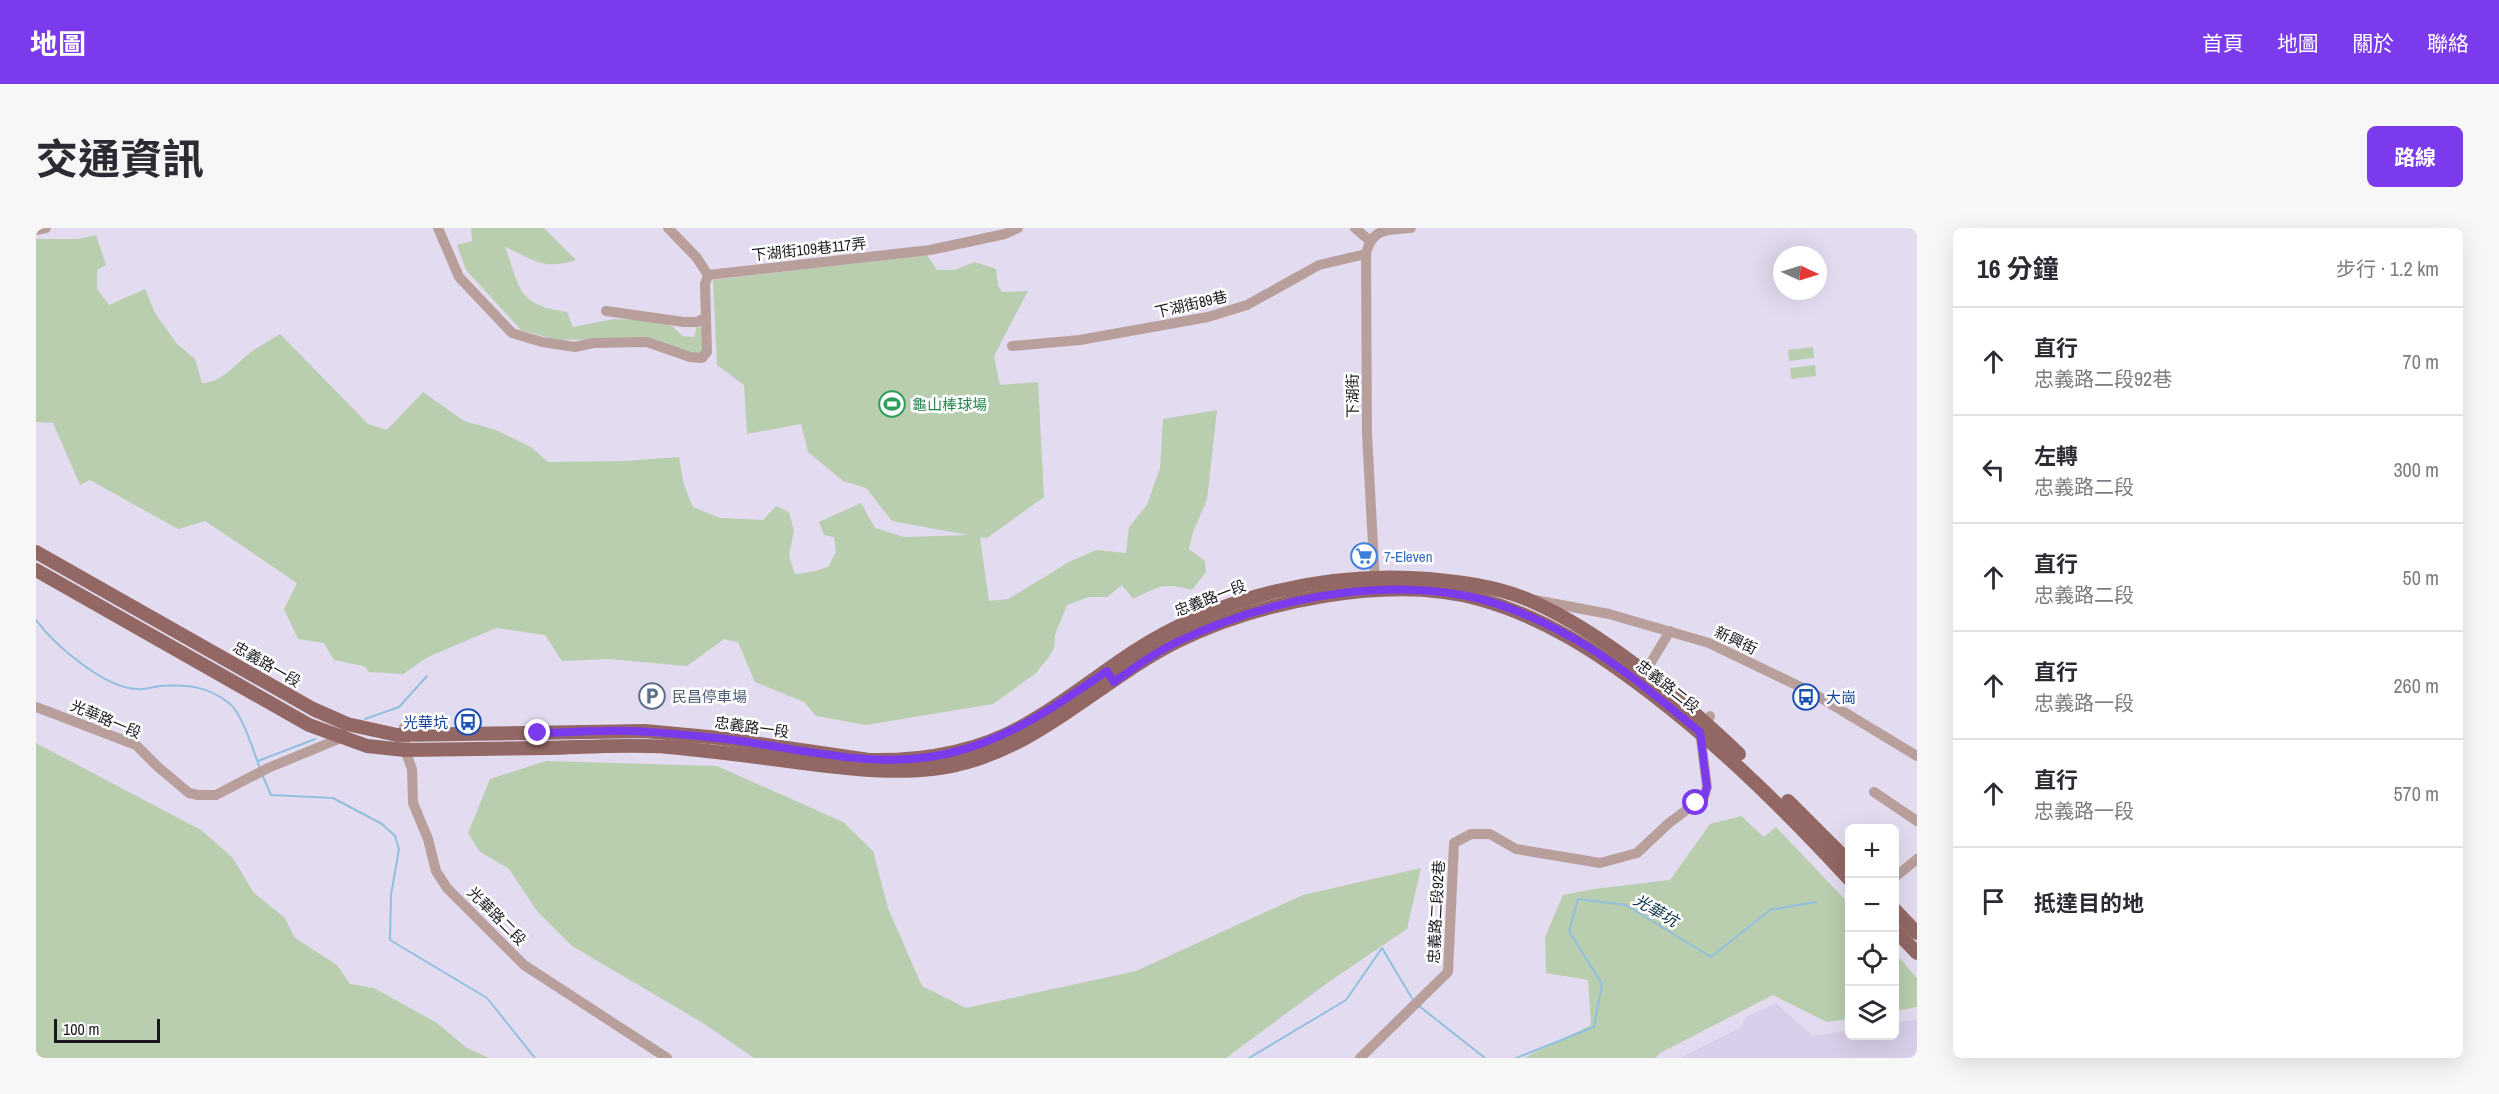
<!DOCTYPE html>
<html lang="zh-TW">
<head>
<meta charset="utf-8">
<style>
	:root { --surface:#fff; --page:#f7f7f7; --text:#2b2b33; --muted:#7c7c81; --line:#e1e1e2; --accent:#7c3aed }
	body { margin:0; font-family:"Archivo Narrow","Noto Sans TC",sans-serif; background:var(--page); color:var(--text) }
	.controls { position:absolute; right:18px; bottom:18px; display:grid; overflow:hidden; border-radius:9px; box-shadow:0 6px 24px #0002 }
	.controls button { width:54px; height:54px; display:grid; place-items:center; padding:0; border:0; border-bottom:2px solid var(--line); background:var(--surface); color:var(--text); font:30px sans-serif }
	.compass { position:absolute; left:1737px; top:18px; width:54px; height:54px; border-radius:50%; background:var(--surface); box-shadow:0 6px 24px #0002; rotate:94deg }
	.scale { position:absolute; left:18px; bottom:15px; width:106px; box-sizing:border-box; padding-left:6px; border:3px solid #1a181f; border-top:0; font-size:16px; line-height:21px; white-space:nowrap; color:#1a181f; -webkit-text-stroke:4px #fff; paint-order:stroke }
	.stop { position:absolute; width:18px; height:18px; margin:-14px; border:4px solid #7c3aed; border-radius:50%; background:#fff }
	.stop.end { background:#7c3aed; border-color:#fff; box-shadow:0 2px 6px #0008 }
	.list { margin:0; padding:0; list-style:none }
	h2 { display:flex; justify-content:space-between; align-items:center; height:78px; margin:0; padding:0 24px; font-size:26px }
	h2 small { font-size:20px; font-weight:400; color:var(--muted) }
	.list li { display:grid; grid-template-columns:39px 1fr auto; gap:18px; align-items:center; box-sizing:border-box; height:108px; padding:0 24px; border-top:2px solid var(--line) }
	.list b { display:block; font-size:22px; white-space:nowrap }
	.list p { margin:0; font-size:20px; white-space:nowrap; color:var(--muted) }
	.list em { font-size:20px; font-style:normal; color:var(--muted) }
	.icon { flex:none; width:33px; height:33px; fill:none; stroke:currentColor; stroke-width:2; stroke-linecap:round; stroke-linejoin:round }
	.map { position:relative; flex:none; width:1881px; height:830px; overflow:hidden; border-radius:9px }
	header { display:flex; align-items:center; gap:36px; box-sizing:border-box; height:84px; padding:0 30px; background:var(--accent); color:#fff }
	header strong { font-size:28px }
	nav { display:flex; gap:33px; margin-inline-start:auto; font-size:21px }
	.intro { display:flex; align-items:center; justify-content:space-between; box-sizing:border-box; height:144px; padding:0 36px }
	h1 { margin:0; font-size:42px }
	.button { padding:15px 27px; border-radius:9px; background:var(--accent); color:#fff; font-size:21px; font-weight:700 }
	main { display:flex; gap:36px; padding:0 36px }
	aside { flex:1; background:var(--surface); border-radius:9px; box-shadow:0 6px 24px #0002 }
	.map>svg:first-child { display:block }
	.built { fill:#d8cee9 }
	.green { fill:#b8ceae }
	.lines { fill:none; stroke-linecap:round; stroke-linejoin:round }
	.stream { stroke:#92bfdf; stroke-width:2 }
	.minor { stroke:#b89f9c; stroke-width:10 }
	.major { stroke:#936864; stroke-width:14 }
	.route { stroke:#7c3aed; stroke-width:8 }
	.labels { text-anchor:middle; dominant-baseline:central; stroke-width:5; stroke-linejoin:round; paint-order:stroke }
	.street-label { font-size:15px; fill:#1a181f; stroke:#fff }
	.leisure-label { font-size:15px; fill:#27864d; stroke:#fff; text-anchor:start }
	.shop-label { font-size:15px; fill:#366cbe; stroke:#fff; text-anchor:start }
	.service-label { font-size:15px; fill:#4e5e75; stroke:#fff; text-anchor:start }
	.transit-label { font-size:15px; fill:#164399; stroke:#fff; text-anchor:start }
	.water-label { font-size:16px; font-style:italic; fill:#0c3148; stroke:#fff }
</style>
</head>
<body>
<header>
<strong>地圖</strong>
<nav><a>首頁</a><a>地圖</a><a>關於</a><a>聯絡</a></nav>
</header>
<div class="intro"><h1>交通資訊</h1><a class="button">路線</a></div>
<main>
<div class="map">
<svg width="1881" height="830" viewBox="0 0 1881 830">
	<rect width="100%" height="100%" fill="#e3dcf0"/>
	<polygon class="built" points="1740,775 1777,808 1813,802 1814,808 1858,808 1859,795 1881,791 1881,830 1644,830 1704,800 1710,789"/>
	<g class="green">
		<path d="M435 0H508L540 32C506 43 497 31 469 19 485 62 481 77 531 84L537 99 578 91 630 93 647 108 658 109 661 98 669 100 668 124 655 126 610 111 521 112 485 102 430 42 421 17 436 13Z"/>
		<path d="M60 7 70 37 61 42V61L73 77 109 61 119 85 141 116 159 131 166 155C186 155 200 135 215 124 224 118 235 112 244 106L332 196 351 202 387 164 428 193 460 202 495 219 512 234 588 233 643 229 648 257 657 279 684 290 727 292 740 278 753 284 758 303 753 328 759 346 775 344 792 339 800 324 798 309 788 307 783 294 825 275 839 300 868 309 932 307 856 293 830 260 807 253 772 224 765 196 711 206 708 157 681 137 677 52 891 27 901 42H918L939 34 960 41 962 58 966 64 992 63 958 128 964 157 1002 154 1008 269 951 310 944 309 953 373 972 371 1033 334 1060 322 1090 325 1093 299 1111 277 1124 240 1127 191 1181 182 1171 272 1157 304 1153 321 1169 333 1170 344 1156 362C1127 354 1123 358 1097 371L1086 357 1071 369H1053L1031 377 1019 407 1018 420 1013 429 999 446 957 476 830 497 780 488 768 474 719 454 702 414 688 411 651 438 572 431 526 433 509 407 460 400 392 429 367 446 333 444 328 438 298 432 288 415 262 411 248 381 261 355 169 293 142 301 54 252 44 257 17 195 0 194V11H43Z"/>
		<polygon points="1777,119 1778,130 1753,133 1752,122"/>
		<polygon points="1779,137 1780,148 1755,151 1754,140"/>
		<polygon points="0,515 165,602 196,629 218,665 248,689 259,710 301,737 314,756 338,760 401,795 431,820 453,830 0,830"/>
		<polygon points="510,533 681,538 807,594 837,623 852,680 886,758 930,780 1100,743 1267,667 1385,640 1371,701 1294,753 1190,830 718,830 667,795 536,718 501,683 473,641 443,623 432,605 454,551"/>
		<polygon points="1705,588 1728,609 1740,599 1813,676 1813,791 1791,794 1737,767 1624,825 1619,830 1488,830 1555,797 1552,752 1510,745 1509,709 1527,667 1558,661 1634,652 1674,596"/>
		<polygon points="1859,725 1881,750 1881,779 1859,783"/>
	</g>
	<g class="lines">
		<g class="stream">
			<path d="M0 392C19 417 68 460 101 461 108 462 116 459 124 458 150 456 171 458 193 475 206 485 218 524 224 541"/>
			<polyline points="329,491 363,479 391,448"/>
			<polyline points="222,533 279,511"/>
			<polyline points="226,546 235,567 297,570 346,596 359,608 363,621 355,667 354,712 451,770 499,830"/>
			<polyline points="1383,778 1449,830"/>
			<polyline points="1213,830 1310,772 1346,720 1377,772"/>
			<polyline points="1480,830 1558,799 1566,756 1533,703 1542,671 1590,677 1675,729 1734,682 1780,674"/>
		</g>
		<g class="minor">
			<polyline points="402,0 423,49 476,105 506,114 539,119 557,115 611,114 654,129 666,130 671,124 669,56 672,47"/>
			<polyline points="632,0 661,30 672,47"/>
			<polyline points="1319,0 1333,12"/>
			<polyline points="0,2 10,0"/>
			<polyline points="672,47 894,22 969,6 982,0"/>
			<polyline points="570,83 648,94 661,94 669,90"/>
			<polyline points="976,118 1044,112 1172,89 1211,77 1283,37 1330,26"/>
			<path d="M1339 355 1331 206 1330 26C1336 0 1350 2 1375 0"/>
			<polyline points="1499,372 1573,386 1673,415 1775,464 1881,528"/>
			<polyline points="1606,449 1634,403"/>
			<polyline points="0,479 100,517 122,539 153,565 162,567 180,567 232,540 305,510 307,506"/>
			<polyline points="368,499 369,522 376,541 377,575 392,611 400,643 411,660 488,737 631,830"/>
			<polyline points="1838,564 1881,593"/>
			<polyline points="1858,650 1881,631"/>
			<polyline points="1324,830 1412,744 1418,615 1435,606 1454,606 1480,621 1564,635 1601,625 1633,595 1668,569 1671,559 1664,504 1674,488"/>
		</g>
		<g class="major">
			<path d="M0 324 277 481 311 496 361 507 609 503 683 510 833 532C888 533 945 523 992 495 1029 474 1062 447 1097 424 1184 368 1290 343 1393 351 1426 354 1457 358 1488 370 1563 401 1645 471 1703 526"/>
			<path d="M0 342 273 497 331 518 369 522C417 521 464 521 512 520 552 519 592 516 632 519 677 523 722 529 767 535 815 541 861 547 910 539 1001 523 1061 454 1140 414 1222 373 1354 346 1443 371 1508 389 1563 425 1616 466 1689 522 1752 585 1814 652"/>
			<polyline points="1752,573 1814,635"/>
			<polyline points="1858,681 1881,705"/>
			<polyline points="1858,701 1881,725"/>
		</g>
	</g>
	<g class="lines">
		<path class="route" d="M502 505C524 505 545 503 566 503 604 502 642 506 680 510 757 518 837 544 914 525 973 511 1022 477 1071 443L1078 454C1099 439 1120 424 1143 413 1230 372 1335 350 1431 368 1463 374 1495 388 1524 403 1575 429 1620 468 1664 504L1671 559 1668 569 1660 575"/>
	</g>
	<defs>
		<g id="stadium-ring" transform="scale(1.35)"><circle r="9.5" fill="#fff" stroke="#2e9e5b" stroke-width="1.5"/><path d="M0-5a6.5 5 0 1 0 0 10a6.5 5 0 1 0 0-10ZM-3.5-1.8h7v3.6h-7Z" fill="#2e9e5b"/></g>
		<g id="supermarket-ring" transform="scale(1.35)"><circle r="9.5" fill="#fff" stroke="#3f7fe0" stroke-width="1.5"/><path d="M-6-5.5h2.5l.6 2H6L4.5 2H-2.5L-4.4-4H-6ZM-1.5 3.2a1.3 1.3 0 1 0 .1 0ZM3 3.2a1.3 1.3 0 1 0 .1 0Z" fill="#3f7fe0"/></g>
		<g id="parking-ring" transform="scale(1.35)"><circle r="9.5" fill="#fff" stroke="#5c6f8a" stroke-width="1.5"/><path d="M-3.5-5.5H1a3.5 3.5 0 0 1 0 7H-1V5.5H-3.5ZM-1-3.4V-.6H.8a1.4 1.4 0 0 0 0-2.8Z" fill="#5c6f8a"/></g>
		<g id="bus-ring" transform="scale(1.35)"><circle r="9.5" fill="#fff" stroke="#1a4fb4" stroke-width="1.5"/><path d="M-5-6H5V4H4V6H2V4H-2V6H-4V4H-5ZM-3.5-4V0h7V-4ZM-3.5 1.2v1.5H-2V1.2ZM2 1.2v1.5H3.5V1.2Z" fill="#1a4fb4"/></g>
	</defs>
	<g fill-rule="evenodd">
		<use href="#stadium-ring" x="856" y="176"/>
		<use href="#supermarket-ring" x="1328" y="328"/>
		<use href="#parking-ring" x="616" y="468"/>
		<use href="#bus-ring" x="1770" y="469"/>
		<use href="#bus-ring" x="432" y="494"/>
	</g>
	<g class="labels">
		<g class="street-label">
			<text transform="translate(773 21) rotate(-6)">下湖街109巷117弄</text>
			<text transform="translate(1155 76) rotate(-13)">下湖街89巷</text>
			<text transform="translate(1316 168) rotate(-90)">下湖街</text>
			<text transform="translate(1174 370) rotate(-21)">忠義路一段</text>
			<text transform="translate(1700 412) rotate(25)">新興街</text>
			<text transform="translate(231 436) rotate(30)">忠義路一段</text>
			<text transform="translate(1632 458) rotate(38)">忠義路二段</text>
			<text transform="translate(70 491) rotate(23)">光華路一段</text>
			<text transform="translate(716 499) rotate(8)">忠義路一段</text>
			<text transform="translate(1400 684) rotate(-87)">忠義路二段92巷</text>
			<text transform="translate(461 688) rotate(45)">光華路二段</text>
		</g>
		<g class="leisure-label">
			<text x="876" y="176">龜山棒球場</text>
		</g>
		<g class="shop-label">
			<text x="1348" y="328">7-Eleven</text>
		</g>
		<g class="service-label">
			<text x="636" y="468">民昌停車場</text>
		</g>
		<g class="transit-label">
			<text x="1790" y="469">大崗</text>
			<text x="412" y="494" text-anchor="end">光華坑</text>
		</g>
		<g class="water-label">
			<text transform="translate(1620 682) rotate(30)">光華坑</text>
		</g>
	</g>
</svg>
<div class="controls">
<button>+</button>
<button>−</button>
<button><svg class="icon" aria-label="locate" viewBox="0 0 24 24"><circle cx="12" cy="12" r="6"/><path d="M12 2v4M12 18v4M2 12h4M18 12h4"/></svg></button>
<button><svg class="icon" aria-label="layers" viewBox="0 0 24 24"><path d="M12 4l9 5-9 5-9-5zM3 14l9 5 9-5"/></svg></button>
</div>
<svg class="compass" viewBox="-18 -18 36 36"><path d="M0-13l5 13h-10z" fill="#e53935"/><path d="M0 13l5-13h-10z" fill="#7c7c81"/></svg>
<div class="scale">100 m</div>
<div class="stop" style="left:1660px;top:575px"></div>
<div class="stop end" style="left:502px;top:505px"></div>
</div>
<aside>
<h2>16 分鐘<small>步行 · 1.2 km</small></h2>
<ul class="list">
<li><svg class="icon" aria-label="ahead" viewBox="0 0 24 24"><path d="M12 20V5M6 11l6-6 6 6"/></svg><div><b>直行</b><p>忠義路二段92巷</p></div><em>70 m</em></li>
<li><svg class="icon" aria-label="left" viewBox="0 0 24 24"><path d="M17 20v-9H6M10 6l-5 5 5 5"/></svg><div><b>左轉</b><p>忠義路二段</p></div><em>300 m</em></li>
<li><svg class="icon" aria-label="ahead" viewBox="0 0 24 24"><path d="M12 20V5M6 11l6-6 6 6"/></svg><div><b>直行</b><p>忠義路二段</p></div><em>50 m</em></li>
<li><svg class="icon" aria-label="ahead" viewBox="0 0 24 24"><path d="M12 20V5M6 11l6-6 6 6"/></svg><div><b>直行</b><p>忠義路一段</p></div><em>260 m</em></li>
<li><svg class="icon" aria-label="ahead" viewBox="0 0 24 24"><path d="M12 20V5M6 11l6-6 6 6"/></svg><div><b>直行</b><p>忠義路一段</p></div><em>570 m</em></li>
<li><svg class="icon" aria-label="arrive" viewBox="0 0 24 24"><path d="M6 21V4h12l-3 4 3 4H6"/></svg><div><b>抵達目的地</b></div></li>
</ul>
</aside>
</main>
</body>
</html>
